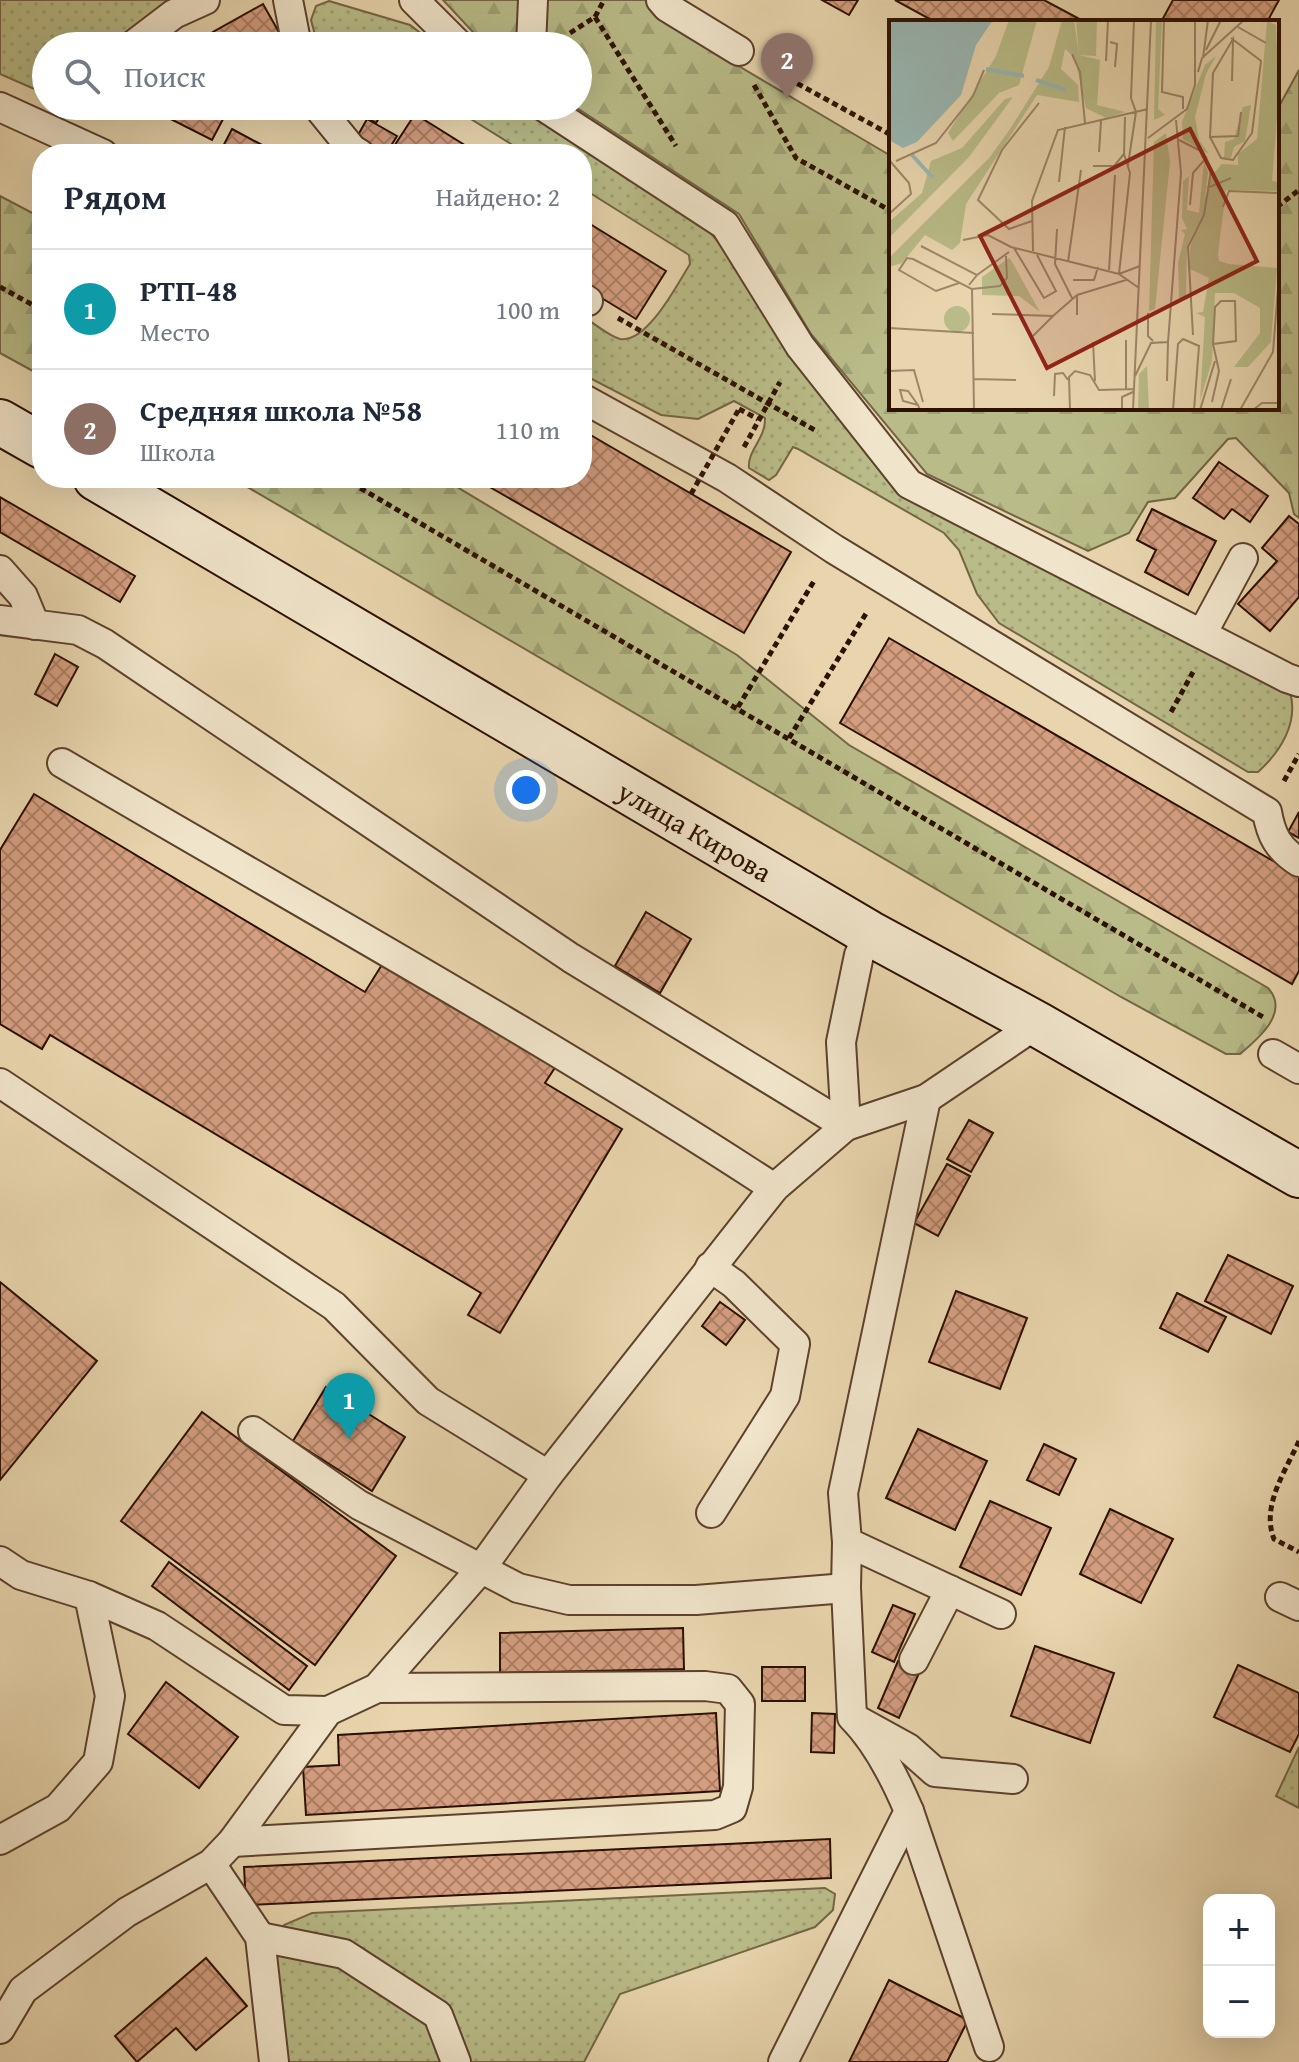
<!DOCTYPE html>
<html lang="ru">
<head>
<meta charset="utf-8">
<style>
	:root { --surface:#fff; --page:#f6f6f7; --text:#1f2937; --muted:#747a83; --line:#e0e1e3; --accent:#0b8043 }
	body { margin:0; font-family:"Gentium Book Plus",serif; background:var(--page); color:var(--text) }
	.controls { position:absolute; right:24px; bottom:24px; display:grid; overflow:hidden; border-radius:16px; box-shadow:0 8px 32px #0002 }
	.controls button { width:72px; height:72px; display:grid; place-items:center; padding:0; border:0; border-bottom:2px solid var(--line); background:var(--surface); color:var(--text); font:40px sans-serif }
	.you { position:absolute; left:526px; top:790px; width:28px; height:28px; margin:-20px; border:6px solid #fff; border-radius:50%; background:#1a73e8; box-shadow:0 0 0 12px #1a73e833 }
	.badge { display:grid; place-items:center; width:52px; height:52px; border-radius:50%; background:var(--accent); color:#fff; font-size:26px; font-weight:700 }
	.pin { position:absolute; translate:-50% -66px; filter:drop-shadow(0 2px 4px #0008) }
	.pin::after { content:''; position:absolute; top:42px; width:28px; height:24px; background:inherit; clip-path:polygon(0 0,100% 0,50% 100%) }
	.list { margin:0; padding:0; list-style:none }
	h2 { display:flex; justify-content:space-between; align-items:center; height:104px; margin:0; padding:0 32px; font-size:34px }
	h2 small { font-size:26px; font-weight:400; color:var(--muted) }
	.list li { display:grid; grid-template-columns:52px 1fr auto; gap:24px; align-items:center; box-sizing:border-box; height:120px; padding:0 32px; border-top:2px solid var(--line) }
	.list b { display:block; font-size:30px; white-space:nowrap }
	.list p { margin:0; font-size:26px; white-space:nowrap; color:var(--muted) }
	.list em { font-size:26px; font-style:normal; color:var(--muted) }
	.icon { flex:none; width:44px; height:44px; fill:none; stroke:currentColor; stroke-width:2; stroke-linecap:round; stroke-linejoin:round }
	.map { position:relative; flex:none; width:1299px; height:2062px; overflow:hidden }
	.search { position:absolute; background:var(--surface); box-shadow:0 8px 32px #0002; left:32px; top:32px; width:560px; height:88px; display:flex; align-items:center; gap:20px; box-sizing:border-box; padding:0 28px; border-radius:44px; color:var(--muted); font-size:30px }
	.panel { position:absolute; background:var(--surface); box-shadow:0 8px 32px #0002; left:32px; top:144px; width:560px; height:344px; border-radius:32px }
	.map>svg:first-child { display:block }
	.grass { fill:url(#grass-dots); stroke:#736644; stroke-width:2 }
	.forest { fill:url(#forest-firs); stroke:#736644; stroke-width:2 }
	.building { fill:url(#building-cross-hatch); stroke:#2d1001; stroke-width:2 }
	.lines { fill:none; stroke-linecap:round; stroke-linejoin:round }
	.lane-casing { stroke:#5c412c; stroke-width:32 }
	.secondary-casing { stroke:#2d1001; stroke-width:48 }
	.path { stroke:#2d1001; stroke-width:5; stroke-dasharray:6 4; stroke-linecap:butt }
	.lane { stroke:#f0e4ca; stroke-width:28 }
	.secondary { stroke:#f0e4ca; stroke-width:44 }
	.path-bridge { stroke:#2d1001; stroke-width:5; stroke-dasharray:6 4; stroke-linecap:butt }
	.labels { text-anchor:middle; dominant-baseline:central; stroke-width:6; stroke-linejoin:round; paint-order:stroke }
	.street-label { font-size:28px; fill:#2d1001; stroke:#f0e4ca }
	.inset-river { fill:none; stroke:#99b7b2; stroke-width:4 }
	.inset-road { fill:none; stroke:#9d8668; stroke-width:2 }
	.view { fill:#8f2418; fill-opacity:0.15; stroke:#8f2418; stroke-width:4 }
	.inset-edge { fill:none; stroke:#2d1001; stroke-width:4 }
</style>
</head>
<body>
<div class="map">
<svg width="1299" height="2062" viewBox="0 0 1299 2062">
	<defs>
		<pattern id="grass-dots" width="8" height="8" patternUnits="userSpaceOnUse" patternTransform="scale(2)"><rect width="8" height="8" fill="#b9bc88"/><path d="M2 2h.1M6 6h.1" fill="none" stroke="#9fa174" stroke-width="1.8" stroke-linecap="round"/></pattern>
		<pattern id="forest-firs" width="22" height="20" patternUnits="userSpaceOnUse" patternTransform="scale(2)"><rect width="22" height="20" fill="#b9bc88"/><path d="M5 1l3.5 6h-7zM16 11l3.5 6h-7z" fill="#9fa174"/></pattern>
		<pattern id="building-cross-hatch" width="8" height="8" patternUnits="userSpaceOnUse" patternTransform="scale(2)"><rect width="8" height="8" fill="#d49e7f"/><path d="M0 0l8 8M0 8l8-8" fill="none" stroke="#ac7f66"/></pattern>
	</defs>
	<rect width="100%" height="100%" fill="#e8d5ad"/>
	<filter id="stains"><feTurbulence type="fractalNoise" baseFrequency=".0025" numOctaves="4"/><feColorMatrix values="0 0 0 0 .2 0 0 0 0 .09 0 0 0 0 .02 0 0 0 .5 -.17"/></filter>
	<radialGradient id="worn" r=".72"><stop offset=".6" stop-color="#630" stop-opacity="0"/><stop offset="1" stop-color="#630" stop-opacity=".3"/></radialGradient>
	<g class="grass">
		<polygon points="0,0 177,0 112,46 46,46 46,91 32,88 0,74"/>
		<polygon points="329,1 410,25 437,46 318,46 311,20 316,6"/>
		<path d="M450 106H522L706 227 723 248 793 356 906 491 1290 692C1299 723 1280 752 1258 772H1248L999 623 977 594 959 550 944 533 798 449 793 447 776 475 769 480 749 468C747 451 766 438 765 418L734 401 698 419 661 415 582 374V316C593 322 608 336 620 339 647 344 678 283 690 264L689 255 582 188V154H527Z"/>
		<polygon points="1299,1747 1299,1808 1276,1796"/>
		<polygon points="825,1888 835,1894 833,1910 815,1927 620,1994 584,2062 285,2062 274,1949 284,1925 312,1913"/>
	</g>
	<g class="forest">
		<polygon points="443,0 646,0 660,15 720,55 891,156 891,408 1277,408 1277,110 1299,70 1299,518 1294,514 1289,493 1236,438 1228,439 1175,498 1148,502 1129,533 1088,551 927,474 811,334 739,214 574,106 578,106 578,46 486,46"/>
		<polygon points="0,196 42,218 42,376 0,353"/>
		<path d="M232 478H442L737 655 849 745 1268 988C1290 1012 1259 1038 1240 1054H1226L1121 997Z"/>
	</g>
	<g class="building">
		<polygon points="822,0 858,0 849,15"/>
		<polygon points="895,0 1044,0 1085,22 935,22"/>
		<polygon points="1173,0 1279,0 1267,22 1161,22"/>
		<polygon points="263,4 285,43 280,46 220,46 213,32"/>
		<polygon points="145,106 230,106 212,140"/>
		<polygon points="348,106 386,106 376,123"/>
		<polygon points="415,114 479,154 389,154"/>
		<polygon points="367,119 397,136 386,154 357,137"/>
		<polygon points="232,129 279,154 219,154"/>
		<polygon points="582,219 666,271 636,319 582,286"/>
		<polygon points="582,430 791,552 744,633 474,478 582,478"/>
		<polygon points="1219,462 1268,496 1250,522 1232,509 1224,519 1193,498"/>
		<polygon points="0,497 135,576 120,602 0,532"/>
		<polygon points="1152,509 1216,541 1188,595 1145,572 1156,550 1137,540"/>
		<polygon points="1289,516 1299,524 1299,597 1270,631 1238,604 1277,561 1262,548"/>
		<polygon points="889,638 1299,876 1299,971 1292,984 840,723"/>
		<polygon points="55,654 78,667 57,706 35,694"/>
		<polygon points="34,794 365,992 383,963 556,1066 545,1083 622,1129 500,1333 468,1315 481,1293 50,1035 42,1049 0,1024 0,850"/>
		<polygon points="1299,812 1299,838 1288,832"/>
		<polygon points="646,912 691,939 660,993 615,966"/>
		<polygon points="969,1120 993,1133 971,1172 947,1159"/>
		<polygon points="947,1164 970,1176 938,1236 914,1223"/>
		<polygon points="1228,1255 1293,1286 1271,1334 1205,1301"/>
		<polygon points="0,1282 97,1361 0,1480"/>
		<polygon points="956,1291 1027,1318 1000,1389 929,1362"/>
		<polygon points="1177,1293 1226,1317 1208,1352 1160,1328"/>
		<polygon points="720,1302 745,1320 726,1345 702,1326"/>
		<polygon points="326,1387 405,1437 372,1491 293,1441"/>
		<polygon points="202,1412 396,1556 315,1665 121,1521"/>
		<polygon points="918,1429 987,1461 955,1530 886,1498"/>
		<polygon points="1044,1444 1076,1459 1059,1495 1027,1480"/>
		<polygon points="990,1501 1051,1528 1021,1595 960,1567"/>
		<polygon points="1110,1509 1173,1539 1141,1603 1080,1574"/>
		<polygon points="169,1562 307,1666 289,1690 152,1586"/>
		<polygon points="893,1605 915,1614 894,1662 872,1652"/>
		<polygon points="683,1628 684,1669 500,1673 500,1633"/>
		<polygon points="1035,1646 1114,1673 1090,1743 1011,1716"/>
		<polygon points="898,1661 920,1671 899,1718 878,1708"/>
		<polygon points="1238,1665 1299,1693 1299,1734 1290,1752 1214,1717"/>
		<rect x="762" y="1667" width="43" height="34"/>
		<polygon points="166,1682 238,1737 199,1788 128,1734"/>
		<polygon points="716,1713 720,1791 306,1815 303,1767 339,1765 338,1735"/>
		<polygon points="812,1713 835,1714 834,1753 811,1752"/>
		<polygon points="830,1839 831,1878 246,1905 244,1867"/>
		<polygon points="206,1958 247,2006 196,2050 176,2028 137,2062 115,2036"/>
		<polygon points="889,1980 968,2020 947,2062 849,2062"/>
	</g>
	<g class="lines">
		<g class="lane-casing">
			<g id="lane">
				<polyline points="288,0 297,46"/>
				<polyline points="414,0 460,46"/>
				<polyline points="661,0 667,7 739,51"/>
				<polyline points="132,46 174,14 205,0"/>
				<polyline points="531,46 533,0"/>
				<polyline points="317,106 352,149 360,154"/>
				<polyline points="543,106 725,225 800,346 909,484 1287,678 1299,682"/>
				<polyline points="0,107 103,154"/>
				<polyline points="582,297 588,301"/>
				<path d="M582 398 727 478 834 549 1267 812C1271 835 1278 849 1299 862"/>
				<polyline points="0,570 23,596 35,625"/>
				<polyline points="0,620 78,630 105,644 571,958 846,1126 926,1099 1037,1024"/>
				<polyline points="1202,634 1243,558"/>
				<path d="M62 763C300 903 543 1037 774 1188"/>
				<polyline points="1273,1054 1299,1069"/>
				<polyline points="0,1083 334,1306 428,1401 548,1475"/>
				<polyline points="926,1099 843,1493 847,1542 1001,1614"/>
				<polyline points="710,1267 734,1284 795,1344 785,1396 711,1513"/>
				<polyline points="253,1431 359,1505 518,1588 569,1600 696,1600 846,1588"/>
				<polyline points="0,1561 21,1575 89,1596 157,1626 284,1710 328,1711"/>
				<polyline points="1280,1597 1299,1606"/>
				<polyline points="914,1660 950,1590"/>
				<polyline points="859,1721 908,1748 935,1772 1013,1779"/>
				<polyline points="909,1811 989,2047"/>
				<polyline points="0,1840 58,1808 98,1762 110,1696 89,1596"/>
				<polyline points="232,1842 715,1815 732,1808 738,1787 740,1704 728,1689 705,1686 377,1688"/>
				<polyline points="211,1864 260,1937 274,2062"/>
				<polyline points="260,1937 344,1954 438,2015 456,2062"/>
				<polyline points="0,2029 23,1990 127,1912 211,1864 232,1842 328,1711 377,1688 480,1570 548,1475 774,1188 846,1126 841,1042 859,955 869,933"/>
				<path d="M783 2062 909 1811C895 1778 877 1742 852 1717L846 1588 847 1542"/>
			</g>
		</g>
		<g class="secondary-casing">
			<g id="secondary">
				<polyline points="0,422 42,446"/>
				<polyline points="96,478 869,933 1037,1024 1299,1175"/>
			</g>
		</g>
		<g class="path">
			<polyline points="595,17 604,0"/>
			<polyline points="570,33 595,17 676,146"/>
			<polyline points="771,69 891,135"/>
			<polyline points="754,85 796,158 891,211"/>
			<polyline points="1277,207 1299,190"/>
			<polyline points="0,287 42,310"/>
			<polyline points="618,318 818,432"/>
			<polyline points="739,409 758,419"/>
			<polyline points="744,447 780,382"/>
			<polyline points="343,478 1263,1017"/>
			<polyline points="738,707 814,581"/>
			<polyline points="1171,712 1193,672"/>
			<polyline points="789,738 867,612"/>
			<polyline points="1284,781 1299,754"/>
			<path d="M1299 1441C1285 1472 1261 1506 1274 1539L1299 1552"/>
		</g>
		<use href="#lane" class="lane"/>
		<use href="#secondary" class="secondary"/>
		<polyline class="path-bridge" points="691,494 739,409"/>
	</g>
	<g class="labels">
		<g class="street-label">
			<text transform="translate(695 831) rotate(30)">улица Кирова</text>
		</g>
	</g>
	<g transform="translate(889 20)">
		<rect width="390" height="390" fill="#e8d5ad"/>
		<path d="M120 0H148L130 65 110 73 64 121 59 113 107 36ZM173 0H185L190 35 211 40 208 85 236 92 217 98 197 88 186 38 176 29 172 49 189 65 190 82 148 75 77 184 71 223 63 230 36 215 13 243 0 247V238L101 137 121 109 160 47ZM267 0H273L269 89 276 95 265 100ZM327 36 317 54 306 97 310 120 320 134 294 119 293 102 316 45ZM124 77 80 137 0 218V202L33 173 42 141 73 128 116 79ZM362 85 356 121 345 127 342 138H335L336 122 345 119 354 87ZM315 142 319 152 314 193 298 227 297 276 290 278 289 243 296 214 292 210 298 209 293 198 294 161 300 156 298 190 310 193ZM120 238 122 240 151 292 130 276 93 275V257ZM55 299a13 13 0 1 1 26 0a13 13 0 1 1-26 0ZM258 346 260 390H249L250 354Z" fill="#b9bc88"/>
		<path d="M378 1 387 5 390 74 383 161 390 162V171L337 170 329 234 330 241 340 244 388 248 382 322 359 347H345L371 313V288L345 273H326L323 341 311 381 316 297 307 293 314 292 320 258 301 249V228L323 155 333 144 349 145V134L368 119ZM277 113 281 142 266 289 260 291 265 122Z" fill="#b9bc88"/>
		<path d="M187 0H208L207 36 190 35Z" fill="#b9bc88"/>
		<path d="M0 0H104L87 25 72 75 28 122 14 128 0 120Z" fill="#99b7b2"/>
		<path class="inset-river" d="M97 49 135 56M147 60 177 70M23 135 44 158"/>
		<path class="inset-road" d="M275 0 273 72 294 77V89M390 0V46M349 7 377 23M221 22 228 24 226 47M317 30 332 0M183 34 191 52 196 103M314 38 319 0M217 41 219 0M309 52 313 38 355 0M343 61 344 19 324 53 321 117 349 116 352 92M236 97 235 134 241 153 230 254 250 268M321 117 332 138 344 140 363 113 372 41 342 18M259 118 298 89 306 65V0M290 120 314 132 322 151 315 195 299 227 304 315M210 132 212 101M0 140 20 163 22 174 0 194M7 141 47 123 84 76 95 50M239 145 247 92 242 78 245 0M204 146H225L235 134M170 162 176 107M318 168 342 158M301 185 304 153 318 137M334 187 340 171 390 173M143 201 120 209 89 180 113 130 150 83M168 209 166 244 183 278M74 220 99 215 122 227 230 254 251 246M32 226 88 255 80 265M125 228 155 278 167 271 148 235M144 231 143 181 169 110 259 89M179 242 192 150M220 250 226 155M88 255 120 232M184 260H205L209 247M70 263 47 271 10 250 18 238 24 239 83 269 85 390M83 269 111 266 118 258 117 236M259 293V316L264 321M103 294 164 296 188 275M188 295V275L237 260M0 308 85 313M144 316 164 296M237 320V369M204 322 206 361M0 351 25 350 34 382M246 356 262 323 279 322 292 153 287 100M85 359 127 360M278 361 279 322M165 376 166 354 174 353 179 360M323 382 330 351 324 324 326 287 332 281H346L347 321 324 324M29 385 14 381 11 370 19 371 29 385 31 390M181 390 180 357 186 351 201 355 210 370 245 369M233 390V377L244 372M244 390 262 0M284 390 289 324 294 319 310 326 305 390M311 390 326 341M332 390 342 359M351 390 384 332 390 256M364 390 373 383H390"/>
		<path class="view" d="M301 109 368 241 158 348 91 216Z"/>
		<rect width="390" height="390" class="inset-edge"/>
	</g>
	<rect width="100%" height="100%" filter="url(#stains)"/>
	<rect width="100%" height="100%" fill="url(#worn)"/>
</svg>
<div class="controls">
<button>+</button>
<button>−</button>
</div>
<div class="you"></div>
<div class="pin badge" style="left:349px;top:1439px;background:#0f9aa8">1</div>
<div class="pin badge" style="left:787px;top:99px;background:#8d6e63">2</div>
<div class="search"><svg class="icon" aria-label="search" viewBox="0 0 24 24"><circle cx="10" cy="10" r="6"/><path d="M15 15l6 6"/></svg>Поиск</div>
<section class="panel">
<h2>Рядом<small>Найдено: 2</small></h2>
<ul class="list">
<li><span class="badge" style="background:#0f9aa8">1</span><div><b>РТП-48</b><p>Место</p></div><em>100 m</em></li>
<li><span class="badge" style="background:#8d6e63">2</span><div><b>Средняя школа №58</b><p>Школа</p></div><em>110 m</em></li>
</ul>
</section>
</div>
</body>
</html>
